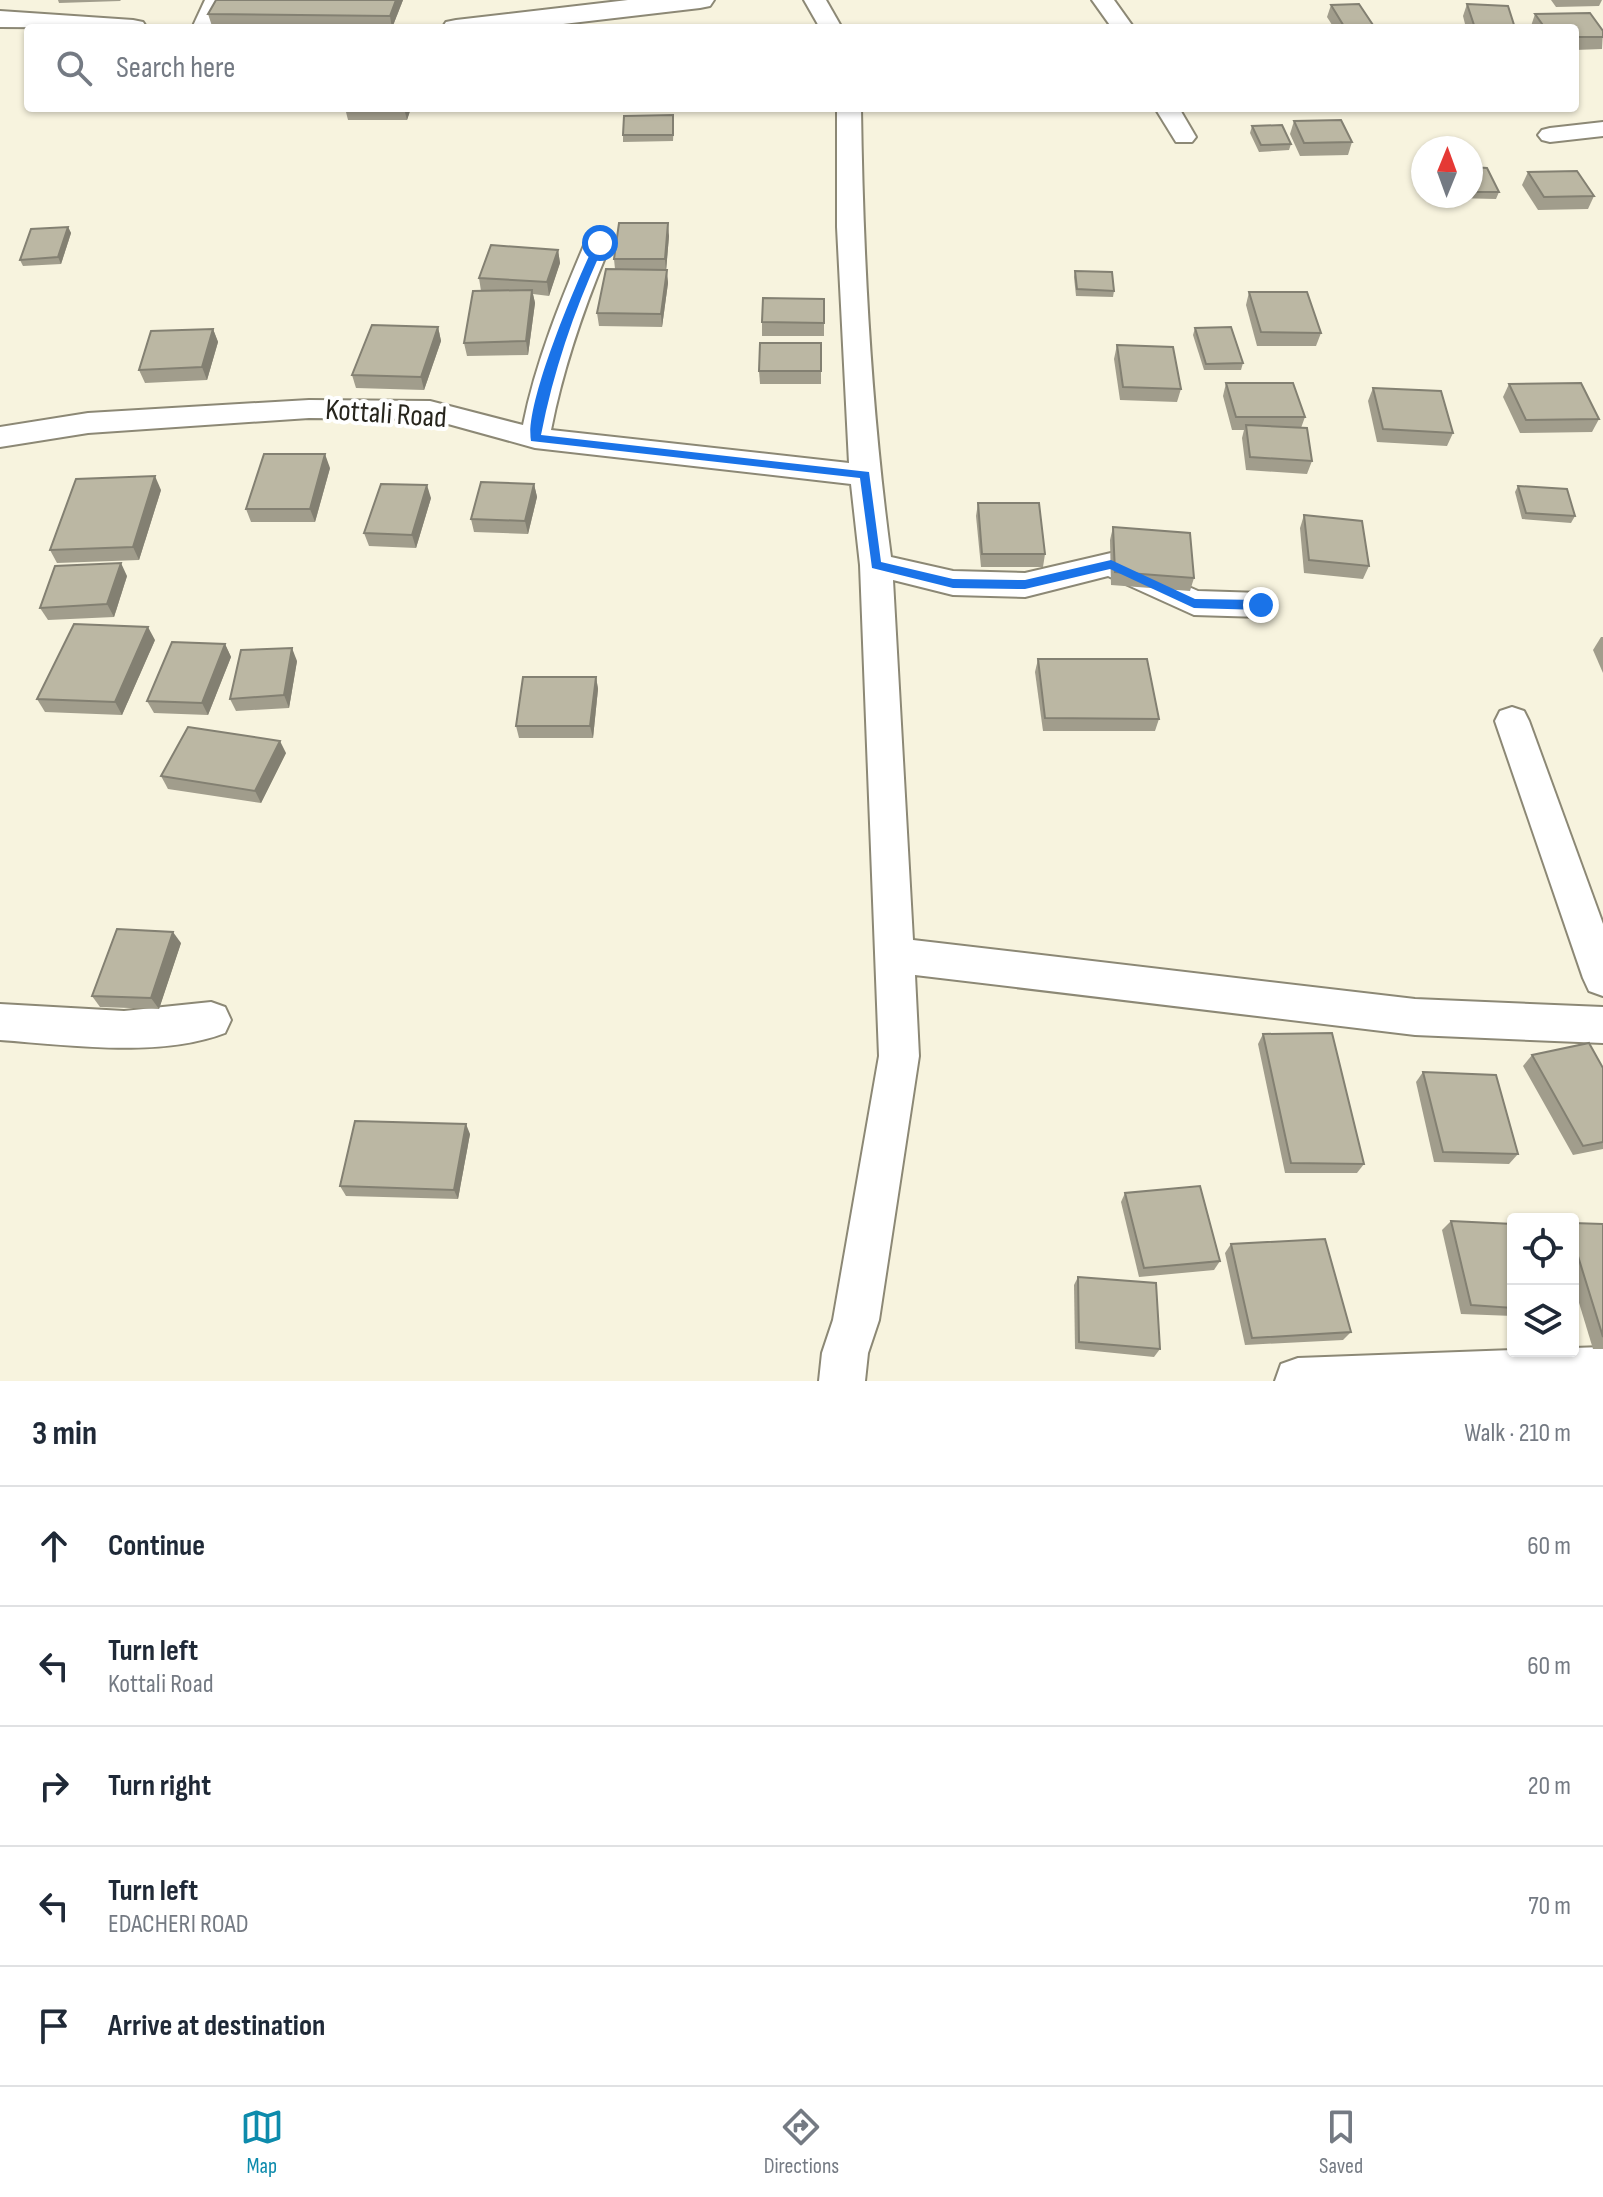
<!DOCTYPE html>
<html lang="en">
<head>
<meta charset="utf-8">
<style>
	:root { --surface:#fff; --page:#f6f6f7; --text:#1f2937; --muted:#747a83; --line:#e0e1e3; --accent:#0d8bac }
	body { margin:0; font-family:"Sofia Sans Condensed",sans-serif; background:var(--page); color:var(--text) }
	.controls { position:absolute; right:24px; bottom:24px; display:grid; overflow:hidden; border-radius:8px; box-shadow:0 2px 6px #0004 }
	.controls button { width:72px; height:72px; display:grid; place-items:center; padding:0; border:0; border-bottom:2px solid var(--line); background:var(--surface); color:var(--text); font:40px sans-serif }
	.compass { position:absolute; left:1411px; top:136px; width:72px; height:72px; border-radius:50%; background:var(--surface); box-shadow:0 2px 6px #0004; rotate:1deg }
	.stop { position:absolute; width:24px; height:24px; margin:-18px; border:6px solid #1a73e8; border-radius:50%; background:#fff }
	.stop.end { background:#1a73e8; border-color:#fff; box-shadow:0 2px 8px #0008 }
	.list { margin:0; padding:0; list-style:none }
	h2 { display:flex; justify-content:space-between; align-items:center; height:104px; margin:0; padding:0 32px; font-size:34px }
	h2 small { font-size:26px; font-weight:400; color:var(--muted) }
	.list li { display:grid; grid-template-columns:52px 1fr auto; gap:24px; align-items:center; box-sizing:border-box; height:120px; padding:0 32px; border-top:2px solid var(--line) }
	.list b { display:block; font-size:30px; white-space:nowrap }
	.list p { margin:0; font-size:26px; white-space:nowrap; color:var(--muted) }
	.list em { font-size:26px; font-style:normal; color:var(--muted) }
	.icon { flex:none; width:44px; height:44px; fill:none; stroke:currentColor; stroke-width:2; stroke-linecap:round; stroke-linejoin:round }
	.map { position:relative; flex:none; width:1603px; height:1381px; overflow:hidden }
	.search { position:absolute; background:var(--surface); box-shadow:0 2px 6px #0004; left:24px; right:24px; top:24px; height:88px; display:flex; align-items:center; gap:20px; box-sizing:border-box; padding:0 28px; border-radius:8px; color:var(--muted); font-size:30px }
	.sheet { height:704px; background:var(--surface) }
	nav { display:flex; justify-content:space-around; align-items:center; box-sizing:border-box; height:112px; border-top:2px solid var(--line); background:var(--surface); font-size:22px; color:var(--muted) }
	nav a { display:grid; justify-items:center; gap:4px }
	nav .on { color:var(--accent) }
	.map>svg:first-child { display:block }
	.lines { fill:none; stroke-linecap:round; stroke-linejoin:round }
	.minor-casing { stroke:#8c8875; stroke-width:4 }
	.secondary-casing { stroke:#8c8875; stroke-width:4 }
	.minor { fill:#fff; fill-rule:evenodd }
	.secondary { fill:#fff; fill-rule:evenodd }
	.wall { fill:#a19d8c }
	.shaded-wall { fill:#838072 }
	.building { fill:#bbb7a3; stroke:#838072; stroke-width:2 }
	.route { fill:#1a73e8 }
	.labels { text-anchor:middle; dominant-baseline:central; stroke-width:8; stroke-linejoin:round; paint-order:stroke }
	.street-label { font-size:30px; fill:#27251d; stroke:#fff }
</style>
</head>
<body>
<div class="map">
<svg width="1603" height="1381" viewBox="0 0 1603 1381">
	<rect width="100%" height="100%" fill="#f7f3de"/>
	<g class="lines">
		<g class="minor-casing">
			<g id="minor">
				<polygon points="205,0 227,0 214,28 192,28"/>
				<polygon points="804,0 826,0 842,28 820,28"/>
				<polygon points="1092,0 1114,0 1134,28 1112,28"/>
				<path d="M837 108H861C863 258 871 408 891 557L953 571 1025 573 1111 553 1198 591 1261 593 1272 597 1277 605 1272 613 1261 617 1194 615 1108 576 1025 597 953 595 893 580 913 940 1415 999 1603 1007V1043L1415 1035 915 975 919 1056 879 1320 868 1353 865 1381H819L822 1353 833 1320 879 1056 860 565 851 484 535 448 430 419 309 418 88 433 0 447V427L88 413 309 400 430 401 523 425C536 360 562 297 588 236L592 231H610L614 236C587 299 564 363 551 430L849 463 837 227Z"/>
				<polygon points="1155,108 1179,108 1196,137 1192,142 1176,142"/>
				<polygon points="1603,122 1603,136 1550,142 1542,140 1538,135 1542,130 1550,128"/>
				<polygon points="1512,707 1524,711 1529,721 1603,924 1603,996 1589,991 1583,978 1495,721 1500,711"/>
				<path d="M211 1002 225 1007 231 1020 225 1033C160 1058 69 1045 0 1040V1004L124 1011Z"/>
				<polygon points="1603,1347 1603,1381 1275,1381 1281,1364 1298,1358 1513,1350 1573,1351 1573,1348"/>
			</g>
		</g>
		<g class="secondary-casing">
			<g id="secondary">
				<polygon points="628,0 714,0 710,6 700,8 529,28 442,28 446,22 456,20"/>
				<polygon points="0,11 133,20 143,22 147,28 0,27"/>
			</g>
		</g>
		<use href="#minor" class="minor"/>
		<use href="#secondary" class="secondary"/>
	</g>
	<g class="wall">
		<polygon points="58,0 121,0 120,1 59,3"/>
		<polygon points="216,0 403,0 392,28 212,26 208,14"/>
		<polygon points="1551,0 1602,0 1599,6 1556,7"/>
		<polygon points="1467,4 1515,28 1466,28 1463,16"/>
		<polygon points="1331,5 1375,28 1334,28 1327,17"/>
		<polygon points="1535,14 1603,31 1602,49 1575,50 1575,28 1532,28 1531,26"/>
		<polygon points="345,108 411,108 407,120 348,120"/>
		<polygon points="674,121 673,141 623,142 623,135"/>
		<polygon points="1294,121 1352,142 1348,155 1300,156 1290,134"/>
		<polygon points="1252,126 1291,144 1289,150 1259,152 1250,133"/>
		<polygon points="1471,167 1499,192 1496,199 1453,198 1452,196 1471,196"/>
		<polygon points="1528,172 1594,196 1588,209 1538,210 1522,185"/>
		<polygon points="68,227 71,233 61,264 23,266 20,260"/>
		<polygon points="669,236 666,270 668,283 662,327 599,326 597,313 615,269 614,259"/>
		<polygon points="558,250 560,263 549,296 533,294 535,303 528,355 467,356 464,343 481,291 479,278"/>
		<polygon points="1075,271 1114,291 1113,297 1076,296 1074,277"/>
		<polygon points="1249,292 1321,333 1316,346 1257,346 1246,305"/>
		<polygon points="824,299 824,336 762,336 762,322"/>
		<polygon points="438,327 441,341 424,390 356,388 352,375"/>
		<polygon points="1195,328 1243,363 1241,370 1204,370 1193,335"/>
		<polygon points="213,329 218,342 207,380 145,383 139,370"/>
		<polygon points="821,343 821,384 760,384 759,371"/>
		<polygon points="1117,345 1181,389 1177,402 1120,400 1114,359"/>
		<polygon points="1226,383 1305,417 1301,428 1312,461 1307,474 1246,470 1242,438 1244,430 1232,430 1223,396"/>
		<polygon points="1509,384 1599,419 1592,432 1520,433 1503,397"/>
		<polygon points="1373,388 1453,433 1447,446 1377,442 1368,401"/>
		<polygon points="330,468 315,522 251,522 246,509"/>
		<polygon points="534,484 537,497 528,534 474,532 471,519"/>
		<polygon points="1518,486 1575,516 1571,523 1522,519 1515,492"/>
		<polygon points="161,490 139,560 57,563 50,550"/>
		<polygon points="431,498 416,548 369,546 364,533"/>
		<polygon points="978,503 1045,554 1043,567 981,567 976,516"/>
		<polygon points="1304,515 1369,566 1363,579 1304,573 1300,528"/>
		<polygon points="1113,527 1194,578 1190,591 1111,585 1110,540"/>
		<polygon points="127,576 114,617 48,620 40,608"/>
		<polygon points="1601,637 1603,637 1603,673 1593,650"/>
		<polygon points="155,640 122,715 45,712 37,699"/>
		<polygon points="225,644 231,657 208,715 154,713 147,701"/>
		<polygon points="1038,659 1159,719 1155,731 1043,731 1035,672"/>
		<polygon points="297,661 289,708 236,711 230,699"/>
		<polygon points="596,677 598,689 593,738 519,738 516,726"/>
		<polygon points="286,753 261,803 168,789 161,776"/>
		<polygon points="181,943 159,1009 100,1007 92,996"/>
		<polygon points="1263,1034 1364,1164 1357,1173 1285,1173 1258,1044"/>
		<polygon points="1532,1055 1603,1068 1603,1149 1573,1155 1523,1066"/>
		<polygon points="1423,1072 1518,1154 1509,1164 1434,1162 1416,1082"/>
		<polygon points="470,1134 458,1199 346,1196 340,1186"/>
		<polygon points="1125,1193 1220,1261 1214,1270 1139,1277 1121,1202"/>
		<polygon points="1451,1221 1513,1224 1513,1316 1461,1314 1442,1230"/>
		<polygon points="1573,1223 1603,1224 1603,1349 1593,1349 1573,1283"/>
		<polygon points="1231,1244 1351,1332 1343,1340 1245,1345 1225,1253"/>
		<polygon points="1078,1277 1160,1349 1154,1357 1075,1349 1074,1285"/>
	</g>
	<g class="shaded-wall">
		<polygon points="396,0 403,0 392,28 390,16"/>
		<polygon points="404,108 411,108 407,120"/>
		<polygon points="668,223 669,236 666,272 665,259"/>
		<polygon points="68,227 71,233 61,264 58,257"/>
		<polygon points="558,250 560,263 549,296 547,282"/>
		<polygon points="667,270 668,283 662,327 661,314"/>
		<polygon points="532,290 535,303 528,355 526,341"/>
		<polygon points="438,327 441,341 424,390 421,377"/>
		<polygon points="213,329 218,342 207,380 202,367"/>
		<polygon points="325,454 330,468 315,522 310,509"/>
		<polygon points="155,476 161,490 139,560 133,547"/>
		<polygon points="534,484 537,497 528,534 525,521"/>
		<polygon points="427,485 431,498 416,548 412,535"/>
		<polygon points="121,563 127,576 114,617 107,604"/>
		<polygon points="148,627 155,640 122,715 115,702"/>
		<polygon points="225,644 231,657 208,715 202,703"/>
		<polygon points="292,648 297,661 289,708 284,695"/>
		<polygon points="596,677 598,689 593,738 590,726"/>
		<polygon points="280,741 286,753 261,803 255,791"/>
		<polygon points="173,932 181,943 159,1009 151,998"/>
		<polygon points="466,1124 470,1134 458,1199 454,1190"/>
	</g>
	<g class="building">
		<polygon points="216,0 396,0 390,16 208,14"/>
		<polygon points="1359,4 1375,28 1345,28 1331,5"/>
		<polygon points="1467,4 1508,6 1515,28 1475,28"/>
		<polygon points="1590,13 1603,31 1603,37 1575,37 1575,28 1545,28 1535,14"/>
		<polygon points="673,115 673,135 623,135 624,116"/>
		<polygon points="1341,120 1352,142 1304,143 1294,121"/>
		<polygon points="1282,125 1291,144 1261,145 1252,126"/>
		<polygon points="1471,167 1487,168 1499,192 1471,192"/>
		<polygon points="1577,171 1594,196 1544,197 1528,172"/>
		<polygon points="619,223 668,223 665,259 614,259"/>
		<polygon points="68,227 58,257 20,260 31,229"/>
		<polygon points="491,245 558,250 547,282 479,278"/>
		<polygon points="606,269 667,270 661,314 597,313"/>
		<polygon points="1075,271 1112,272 1114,291 1077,289"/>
		<polygon points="532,290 526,341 464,343 473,291"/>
		<polygon points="1249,292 1307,292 1321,333 1261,332"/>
		<polygon points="763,298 824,299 824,323 762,322"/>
		<polygon points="372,325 438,327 421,377 352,375"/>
		<polygon points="1231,327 1243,363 1206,364 1195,328"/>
		<polygon points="213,329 202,367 139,370 151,331"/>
		<polygon points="760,343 821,343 821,371 759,371"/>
		<polygon points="1117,345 1173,347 1181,389 1123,387"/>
		<polygon points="1226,383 1293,383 1305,417 1236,417"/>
		<polygon points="1581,383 1599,419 1526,420 1509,384"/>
		<polygon points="1373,388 1441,391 1453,433 1383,429"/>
		<polygon points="1246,425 1307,428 1312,461 1250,457"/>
		<polygon points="264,454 325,454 310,509 246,509"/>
		<polygon points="155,476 133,547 50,550 76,479"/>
		<polygon points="481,482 534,484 525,521 471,519"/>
		<polygon points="381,484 427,485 412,535 364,533"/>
		<polygon points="1518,486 1567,489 1575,516 1526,513"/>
		<polygon points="978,503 1039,503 1045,554 982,554"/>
		<polygon points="1304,515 1362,521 1369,566 1309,560"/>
		<polygon points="1113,527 1190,533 1194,578 1115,572"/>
		<polygon points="121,563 107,604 40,608 55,566"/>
		<polygon points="74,624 148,627 115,702 37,699"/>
		<polygon points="172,642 225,644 202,703 147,701"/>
		<polygon points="292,648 284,695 230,699 241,650"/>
		<polygon points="1038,659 1147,659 1159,719 1045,718"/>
		<polygon points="523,677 596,677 590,726 516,726"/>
		<polygon points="188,727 280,741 255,791 161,776"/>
		<polygon points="117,929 173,932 151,998 92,996"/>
		<polygon points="1332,1033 1364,1164 1291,1163 1263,1034"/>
		<polygon points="1589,1043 1603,1068 1603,1142 1583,1146 1532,1055"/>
		<polygon points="1423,1072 1496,1075 1518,1154 1443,1152"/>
		<polygon points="355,1121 466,1124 454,1190 340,1186"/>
		<polygon points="1200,1186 1220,1261 1144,1268 1125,1193"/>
		<polygon points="1451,1221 1513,1224 1513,1308 1471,1305"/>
		<polygon points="1573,1223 1603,1224 1603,1337 1573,1240"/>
		<polygon points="1325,1239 1351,1332 1252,1338 1231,1244"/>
		<polygon points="1078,1277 1156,1283 1160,1349 1079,1342"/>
	</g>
	<path class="route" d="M600 240 605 243C576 305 554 368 541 435L869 472 881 562 953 579 1025 580 1111 560 1195 599 1261 600 1268 605 1261 610 1194 608 1110 569 1025 589 953 588 872 568 860 478 531 441C524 404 577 281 595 243Z"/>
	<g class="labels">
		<g class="street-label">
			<text transform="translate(386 414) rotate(4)">Kottali Road</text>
		</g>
	</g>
</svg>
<div class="controls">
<button><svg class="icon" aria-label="locate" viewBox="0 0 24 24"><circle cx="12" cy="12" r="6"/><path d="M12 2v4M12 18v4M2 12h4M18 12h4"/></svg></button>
<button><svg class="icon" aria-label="layers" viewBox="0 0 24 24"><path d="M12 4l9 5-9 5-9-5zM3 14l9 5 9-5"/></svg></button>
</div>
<svg class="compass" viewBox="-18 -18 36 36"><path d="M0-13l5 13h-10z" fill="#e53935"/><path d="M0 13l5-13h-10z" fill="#747a83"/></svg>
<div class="stop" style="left:600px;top:243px"></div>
<div class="stop end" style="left:1261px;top:605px"></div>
<div class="search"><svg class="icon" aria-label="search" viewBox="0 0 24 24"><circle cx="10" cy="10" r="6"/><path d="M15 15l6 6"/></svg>Search here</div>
</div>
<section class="sheet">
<h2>3 min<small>Walk · 210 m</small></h2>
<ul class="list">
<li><svg class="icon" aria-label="ahead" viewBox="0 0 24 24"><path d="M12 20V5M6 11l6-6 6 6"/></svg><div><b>Continue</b></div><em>60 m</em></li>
<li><svg class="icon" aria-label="left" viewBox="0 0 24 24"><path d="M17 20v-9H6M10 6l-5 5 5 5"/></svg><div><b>Turn left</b><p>Kottali Road</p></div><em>60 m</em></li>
<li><svg class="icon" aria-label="right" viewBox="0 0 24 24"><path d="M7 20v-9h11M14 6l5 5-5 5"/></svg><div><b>Turn right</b></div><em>20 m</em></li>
<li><svg class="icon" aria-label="left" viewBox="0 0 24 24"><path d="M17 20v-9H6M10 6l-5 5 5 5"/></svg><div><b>Turn left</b><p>EDACHERI ROAD</p></div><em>70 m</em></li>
<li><svg class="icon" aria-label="arrive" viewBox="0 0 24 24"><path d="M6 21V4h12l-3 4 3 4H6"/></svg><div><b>Arrive at destination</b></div></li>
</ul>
</section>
<nav>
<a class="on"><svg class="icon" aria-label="map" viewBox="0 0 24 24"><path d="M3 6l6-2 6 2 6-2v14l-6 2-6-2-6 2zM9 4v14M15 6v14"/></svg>Map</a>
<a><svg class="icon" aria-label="directions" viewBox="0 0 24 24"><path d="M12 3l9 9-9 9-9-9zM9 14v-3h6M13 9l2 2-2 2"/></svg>Directions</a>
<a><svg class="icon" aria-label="saved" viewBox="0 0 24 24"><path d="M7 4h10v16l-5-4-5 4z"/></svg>Saved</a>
</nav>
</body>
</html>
